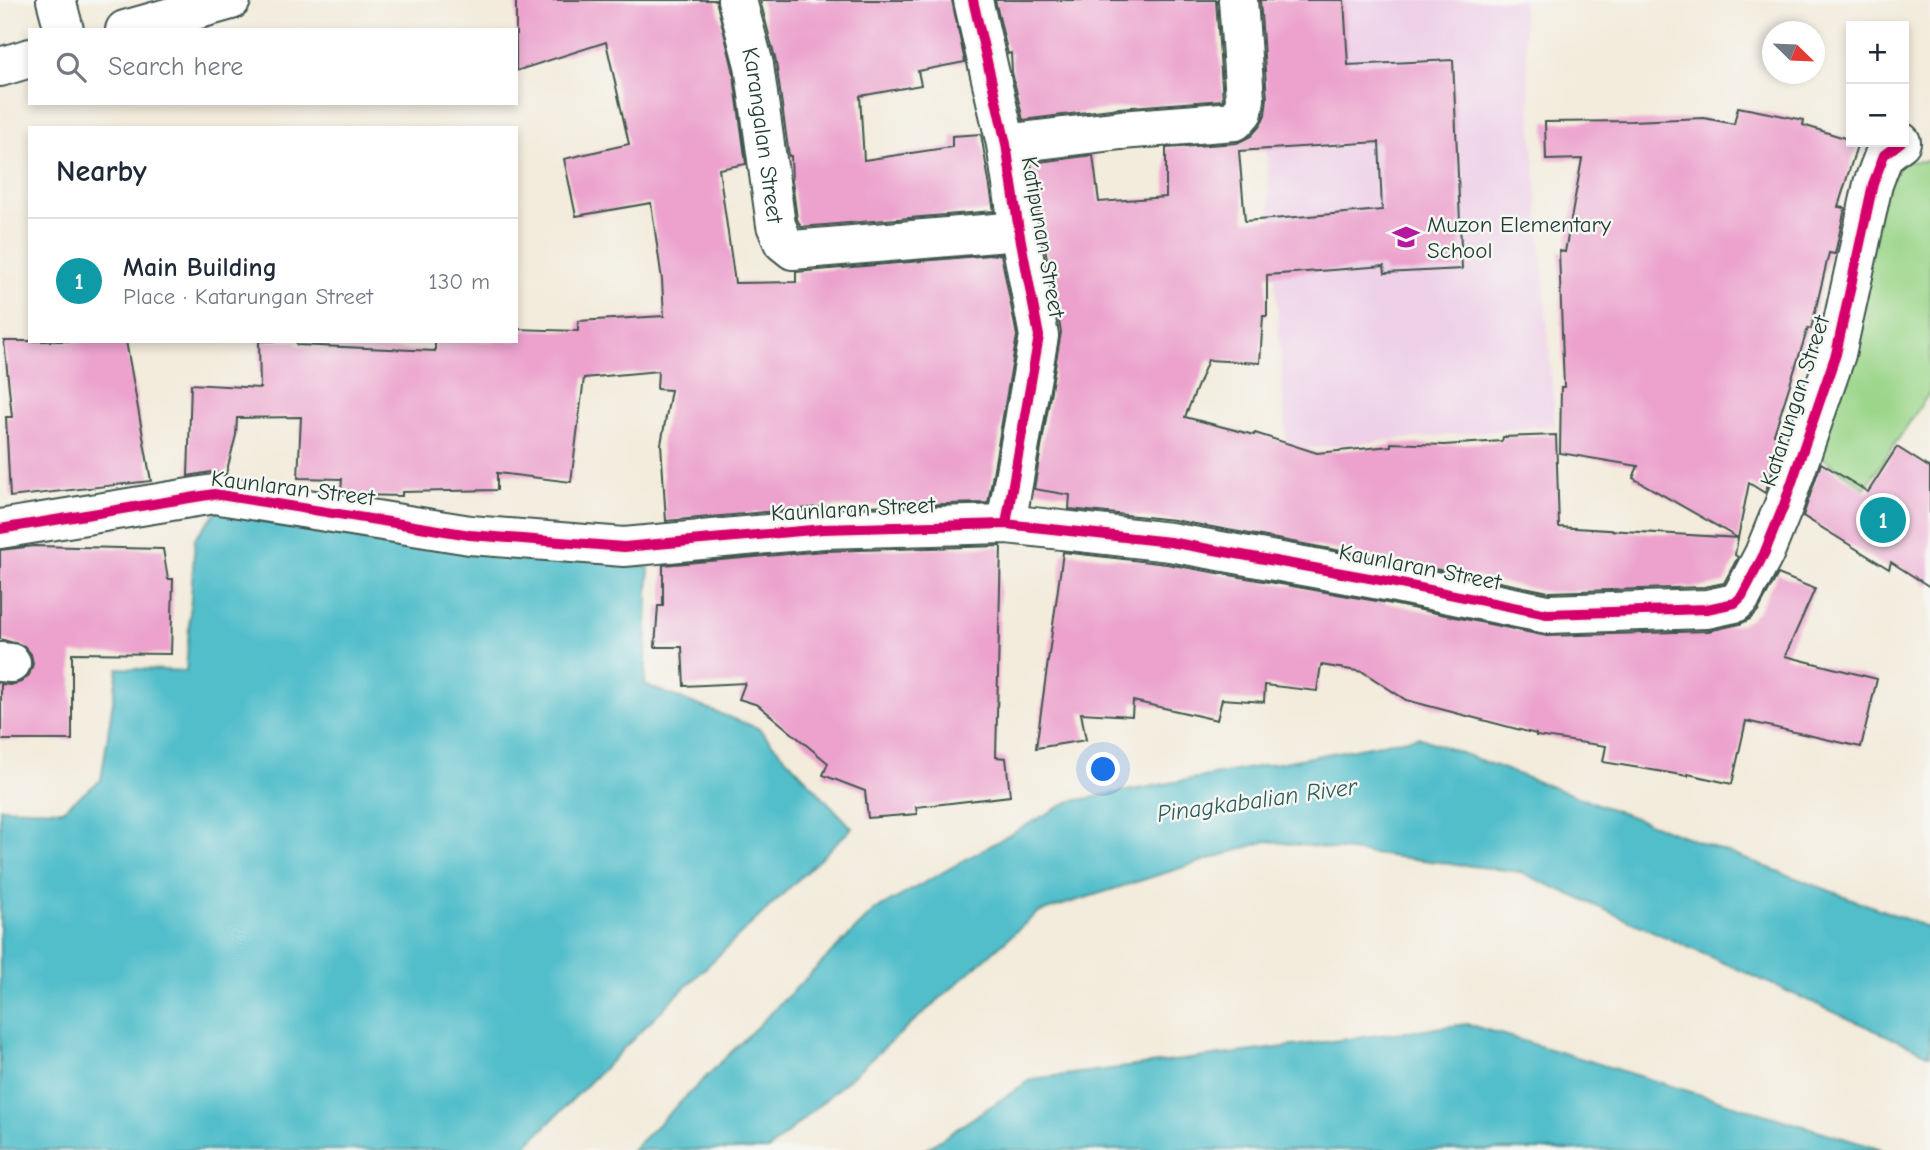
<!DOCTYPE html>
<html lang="en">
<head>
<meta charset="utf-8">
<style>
	:root { --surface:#fff; --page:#f2f2f3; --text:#1f2937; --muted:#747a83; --line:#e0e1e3; --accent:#ea580c }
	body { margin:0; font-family:"Comic Neue",sans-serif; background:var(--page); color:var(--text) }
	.controls { position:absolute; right:21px; top:21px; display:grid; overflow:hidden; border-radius:0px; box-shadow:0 4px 10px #0003 }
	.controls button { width:63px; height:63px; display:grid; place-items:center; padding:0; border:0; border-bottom:2px solid var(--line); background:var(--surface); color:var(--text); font:35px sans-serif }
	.compass { position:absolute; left:1762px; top:21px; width:63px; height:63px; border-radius:50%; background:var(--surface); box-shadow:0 4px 10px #0003; rotate:113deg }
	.you { position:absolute; left:1104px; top:770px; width:24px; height:24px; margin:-18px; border:5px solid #fff; border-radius:50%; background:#1a73e8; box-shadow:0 0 0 10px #1a73e833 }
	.badge { display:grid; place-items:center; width:46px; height:46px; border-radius:50%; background:var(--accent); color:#fff; font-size:23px; font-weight:700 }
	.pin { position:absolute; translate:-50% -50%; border:4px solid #fff; box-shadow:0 2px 7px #0006 }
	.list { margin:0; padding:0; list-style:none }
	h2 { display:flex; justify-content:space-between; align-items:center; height:91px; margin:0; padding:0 28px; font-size:30px }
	h2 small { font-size:23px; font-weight:400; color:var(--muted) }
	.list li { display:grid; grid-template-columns:46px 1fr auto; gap:21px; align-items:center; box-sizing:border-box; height:126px; padding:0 28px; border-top:2px solid var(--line) }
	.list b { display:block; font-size:26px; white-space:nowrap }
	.list p { margin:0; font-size:23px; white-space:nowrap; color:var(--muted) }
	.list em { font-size:23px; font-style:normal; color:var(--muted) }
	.icon { flex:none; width:38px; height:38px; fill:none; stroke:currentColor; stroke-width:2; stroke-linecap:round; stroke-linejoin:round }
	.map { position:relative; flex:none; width:1930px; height:1150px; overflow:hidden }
	.search { position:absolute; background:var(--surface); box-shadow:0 4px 10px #0003; left:28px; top:28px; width:490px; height:77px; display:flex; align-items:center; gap:18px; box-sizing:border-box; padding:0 24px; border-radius:0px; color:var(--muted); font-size:26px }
	.panel { position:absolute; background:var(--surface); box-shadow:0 4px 10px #0003; left:28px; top:126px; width:490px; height:217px; border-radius:0px }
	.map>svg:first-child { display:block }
	.built { fill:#eed0e8 }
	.green { fill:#9bd68a; stroke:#5d8a5f; stroke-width:2 }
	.water { fill:#51beca; stroke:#387e7f; stroke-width:2 }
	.building { fill:#eca2cd; fill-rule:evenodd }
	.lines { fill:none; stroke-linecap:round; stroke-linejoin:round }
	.minor-casing { stroke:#3f574d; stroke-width:42 }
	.tertiary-casing { stroke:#3f574d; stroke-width:42 }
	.minor { stroke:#fff; stroke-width:38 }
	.tertiary { stroke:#fff; stroke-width:38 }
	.cycleway-casing { stroke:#f6f6f2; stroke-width:15 }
	.cycleway { stroke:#d6006c; stroke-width:10 }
	.labels { text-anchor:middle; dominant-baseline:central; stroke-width:5; stroke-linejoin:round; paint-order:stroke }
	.street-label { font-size:23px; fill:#1f3d34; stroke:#f6f6f2 }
	.poi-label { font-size:23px; fill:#1f3d34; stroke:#f6f6f2; text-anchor:start }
	.water-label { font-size:24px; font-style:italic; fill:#2c5d5a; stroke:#f6f6f2 }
</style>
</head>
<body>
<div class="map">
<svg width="1930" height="1150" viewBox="0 0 1930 1150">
	<rect width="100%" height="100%" fill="#f6f6f2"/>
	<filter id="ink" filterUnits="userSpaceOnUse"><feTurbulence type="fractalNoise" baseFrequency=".0143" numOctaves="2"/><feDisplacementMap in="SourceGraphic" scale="14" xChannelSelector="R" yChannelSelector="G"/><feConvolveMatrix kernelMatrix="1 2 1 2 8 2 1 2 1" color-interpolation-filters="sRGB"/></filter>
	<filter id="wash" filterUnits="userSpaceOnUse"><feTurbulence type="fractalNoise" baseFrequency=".00686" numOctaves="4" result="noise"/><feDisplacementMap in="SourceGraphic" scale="28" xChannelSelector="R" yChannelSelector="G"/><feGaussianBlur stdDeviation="1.57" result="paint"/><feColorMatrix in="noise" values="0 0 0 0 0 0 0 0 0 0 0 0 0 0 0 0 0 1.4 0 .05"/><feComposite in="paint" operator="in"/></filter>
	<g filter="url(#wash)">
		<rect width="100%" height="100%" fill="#f3ebdb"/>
		<polygon class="built" points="1252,0 1522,0 1555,425 1287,450 1259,49"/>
		<polygon class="green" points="1930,161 1930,392 1865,488 1815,452 1885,183 1900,162"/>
		<g class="water">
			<polygon points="222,505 649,567 645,685 758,728 852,828 677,995 522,1150 0,1150 0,808 62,810 101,780 118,668 186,671 195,538"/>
			<polygon points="1418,737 1930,928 1930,1055 1520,872 1267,841 1037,913 768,1150 632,1150 874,911 1068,802"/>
			<polygon points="1467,1024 1883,1150 925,1150 1032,1079"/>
		</g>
		<g id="blocks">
			<g class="building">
				<polygon points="516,0 716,0 733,69 746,164 719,169 735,283 796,282 796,272 1001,254 1017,336 988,503 822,507 666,521 661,444 671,390 657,389 658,371 584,378 571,482 497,473 497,490 402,492 402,496 357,495 341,492 342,479 298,478 301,417 237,418 236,435 226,474 211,472 188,476 191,384 260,388 259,341 296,341 297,345 435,351 435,341 516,341 516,329 578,331 578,321 664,316 662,280 651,203 576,216 564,159 629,144 606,42 516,71"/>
				<polygon points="760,0 952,0 965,62 918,71 921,85 860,96 864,160 952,147 952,136 981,134 994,211 801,227 797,219 792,181 791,156 789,156 776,62"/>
				<polygon points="995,0 1216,0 1223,100 1119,108 1023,120 1012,72 1011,53 1008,54"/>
				<path d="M1260 0H1344L1348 65 1453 60 1462 269 1385 273 1384 266 1267 275V316H1263L1260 363 1208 360 1185 417 1254 435 1255 433 1317 453 1391 446V443L1444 445 1502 441 1503 437 1556 435 1559 527 1738 538 1735 555 1738 557 1724 583 1704 587 1549 592 1390 560 1174 520 1069 509 1070 495 1034 489 1061 332 1041 227 1031 163 1093 155 1099 202 1166 197V148L1237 143 1251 136 1260 126 1265 115 1267 98ZM1379 142 1382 210 1245 221 1239 151Z"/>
				<polygon points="1738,107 1804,120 1803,125 1851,140 1851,142 1858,142 1838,207 1845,208 1835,254 1829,253 1811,329 1808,328 1774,434 1783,440 1765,493 1749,483 1738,538 1633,478 1638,466 1560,453 1561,387 1564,387 1559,251 1565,252 1582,159 1546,160 1545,122 1631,121 1704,118 1734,124"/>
				<polygon points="4,341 126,341 151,481 10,497 6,417 12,417"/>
				<polygon points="1897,447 1930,468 1930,587 1891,562 1889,569 1803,516 1821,463 1868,492"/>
				<polygon points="34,546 163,549 168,579 173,579 171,654 72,653 72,740 1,740 1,684 10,685 21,682 29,675 33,664 31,654 24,646 0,639 0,550"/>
				<polygon points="1001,546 996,757 1006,758 1010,796 916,807 917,814 868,818 865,791 823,775 828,763 758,705 739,699 745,683 684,686 682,647 655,647 658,606 663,606 663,565 824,551"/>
				<polygon points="1063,552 1167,564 1382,602 1547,636 1708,631 1740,624 1750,619 1758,611 1778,574 1815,589 1785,656 1877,679 1861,747 1746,721 1732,784 1688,774 1688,776 1603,762 1606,746 1536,736 1536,734 1406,700 1363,672 1321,665 1317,691 1265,685 1264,702 1222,699 1217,720 1133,701 1132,716 1081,713 1086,740 1036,748"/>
			</g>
		</g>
	</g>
	<g filter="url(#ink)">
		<use href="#blocks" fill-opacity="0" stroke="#3f574d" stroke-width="2"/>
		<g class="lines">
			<g class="minor-casing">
				<g id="minor">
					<polyline points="56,0 64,30"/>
					<path id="s1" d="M737 0 754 65 776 225 783 242 793 250 1019 231"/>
					<polyline points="973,0 1006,144 1019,231 1039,336 1006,524"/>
					<polyline points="1006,144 1121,130 1235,121 1243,112 1245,99 1238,0"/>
					<polyline points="0,529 214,494 470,535 624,547 823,529 1006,524 1170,542 1386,581 1547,614 1707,609 1735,603 1742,596 1764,554 1784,505 1836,354 1873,184 1884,155 1901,142"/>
					<polyline points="0,662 11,663"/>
				</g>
			</g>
			<g class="tertiary-casing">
				<g id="tertiary">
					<polyline points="125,30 231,0"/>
					<polyline points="0,67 30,58"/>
				</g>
			</g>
			<use href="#minor" class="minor"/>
			<use href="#tertiary" class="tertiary"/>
			<g class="cycleway-casing">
				<g id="cycleway">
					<polyline points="973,0 1006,144 1019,231 1039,336 1006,524"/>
					<polyline points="0,529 214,494 470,535 624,547 823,529 1006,524 1170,542 1386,581 1547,614 1707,609 1735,603 1742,596 1764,554 1784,505 1836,354 1873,184 1884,155 1901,142"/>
				</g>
			</g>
			<use href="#cycleway" class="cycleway"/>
		</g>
	</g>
	<defs>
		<g id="school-bare" transform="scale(2.1)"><path d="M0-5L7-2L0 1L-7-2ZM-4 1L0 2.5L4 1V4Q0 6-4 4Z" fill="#b5179e" stroke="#f6f6f2" stroke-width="2.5" paint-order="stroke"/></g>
	</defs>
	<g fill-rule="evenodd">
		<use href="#school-bare" x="1406" y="237"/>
	</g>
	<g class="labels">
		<g class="street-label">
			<text stroke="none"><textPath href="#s1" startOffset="138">Karangalan Street</textPath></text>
			<text transform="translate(1043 237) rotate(80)">Katipunan Street</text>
			<text transform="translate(1795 401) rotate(-72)">Katarungan Street</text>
			<text transform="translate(293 488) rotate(7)">Kaunlaran Street</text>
			<text transform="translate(853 509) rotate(-3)">Kaunlaran Street</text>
			<text transform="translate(1420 567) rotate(11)">Kaunlaran Street</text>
		</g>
		<g class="poi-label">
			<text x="1427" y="224">Muzon Elementary<tspan x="1427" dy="26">School</tspan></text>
		</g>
		<g class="water-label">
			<text transform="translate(1257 800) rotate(-8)">Pinagkabalian River</text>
		</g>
	</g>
</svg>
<div class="controls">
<button>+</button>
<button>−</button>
</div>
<svg class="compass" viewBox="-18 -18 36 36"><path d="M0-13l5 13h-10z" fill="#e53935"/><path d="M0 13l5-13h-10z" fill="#747a83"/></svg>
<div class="you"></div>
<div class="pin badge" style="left:1883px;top:520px;background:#0f9aa8">1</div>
<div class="search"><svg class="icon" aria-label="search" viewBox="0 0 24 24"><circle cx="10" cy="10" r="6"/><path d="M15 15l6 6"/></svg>Search here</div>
<section class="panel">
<h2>Nearby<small></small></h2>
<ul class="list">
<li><span class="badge" style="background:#0f9aa8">1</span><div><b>Main Building</b><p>Place · Katarungan Street</p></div><em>130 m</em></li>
</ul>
</section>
</div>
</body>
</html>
